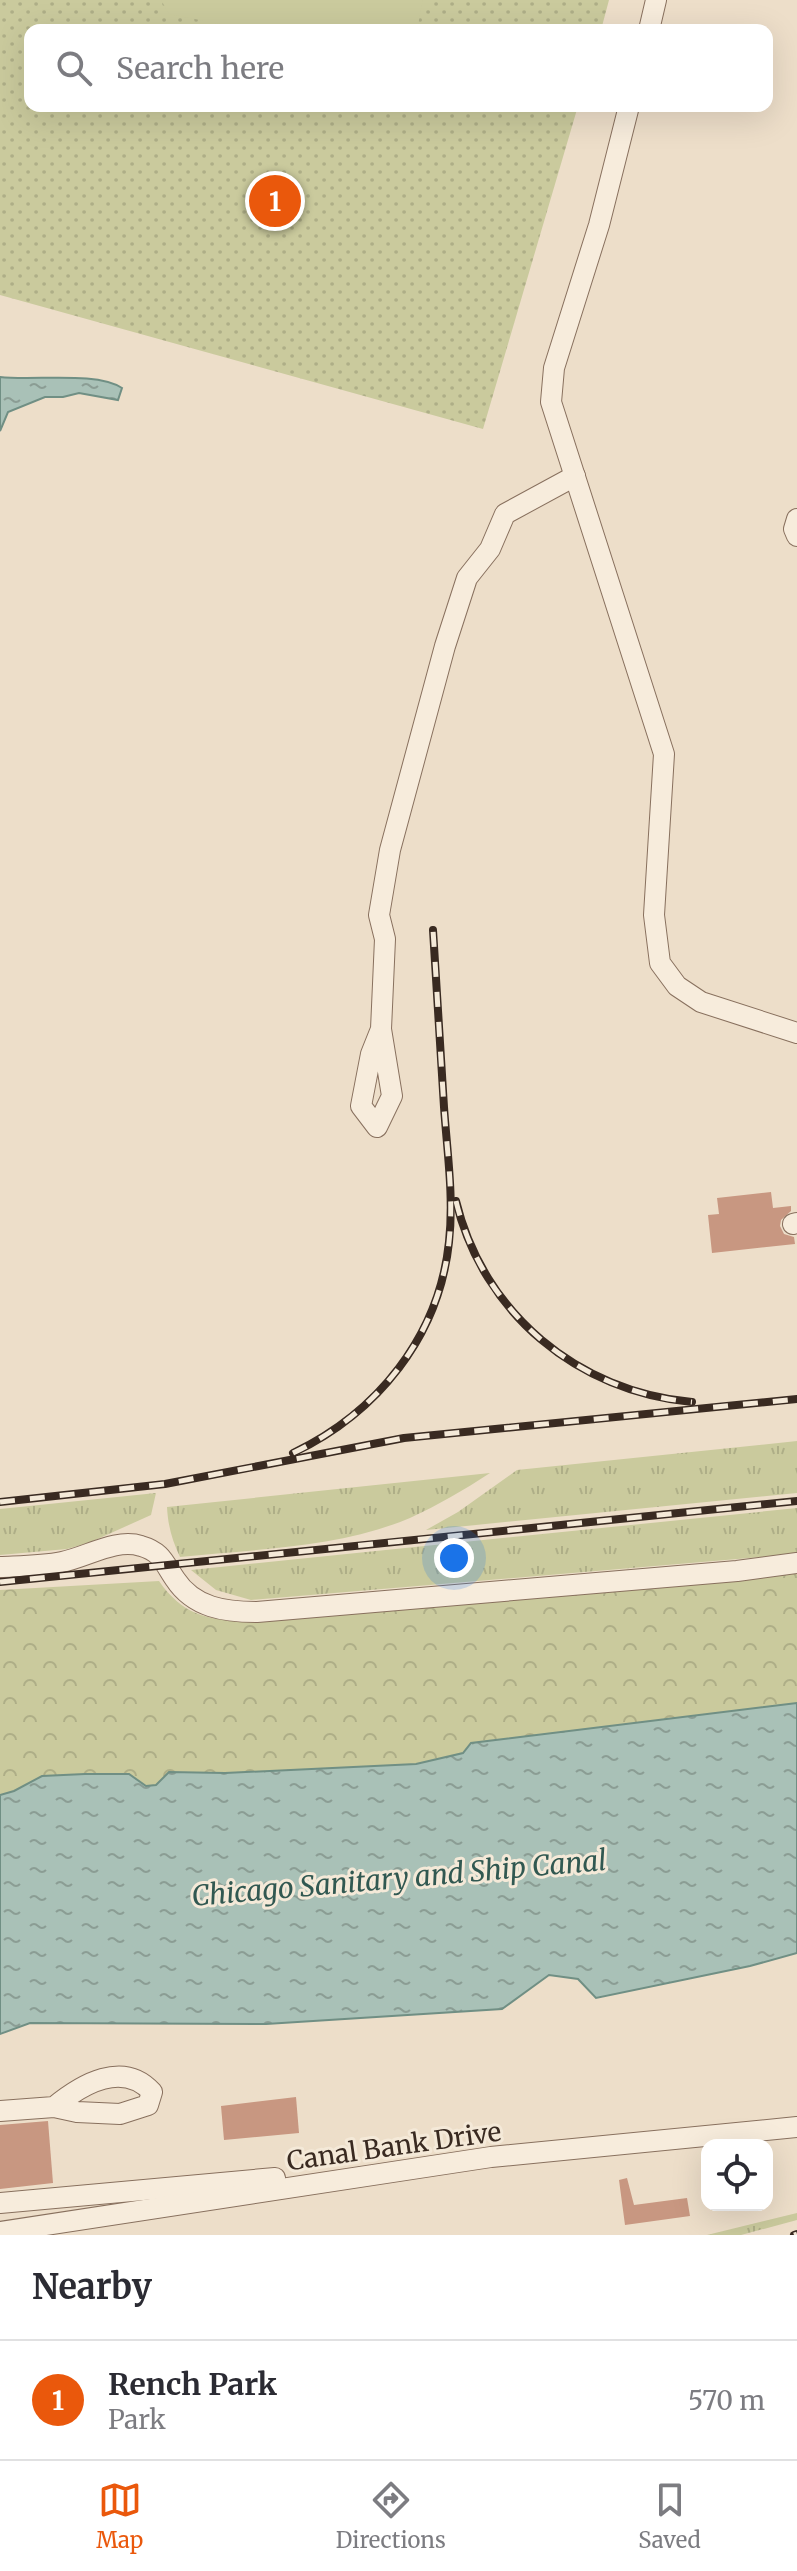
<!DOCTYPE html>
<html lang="en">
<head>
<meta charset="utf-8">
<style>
	:root { --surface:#fff; --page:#f7f7f7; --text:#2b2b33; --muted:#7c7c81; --line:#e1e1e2; --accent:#ea580c }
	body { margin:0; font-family:Merriweather,serif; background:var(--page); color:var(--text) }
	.controls { position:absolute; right:24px; bottom:24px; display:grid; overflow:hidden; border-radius:16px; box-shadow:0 8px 32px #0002 }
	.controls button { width:72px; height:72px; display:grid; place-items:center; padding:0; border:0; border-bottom:2px solid var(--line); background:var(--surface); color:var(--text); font:40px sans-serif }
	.you { position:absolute; left:454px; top:1558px; width:28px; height:28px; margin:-20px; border:6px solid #fff; border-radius:50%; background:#1a73e8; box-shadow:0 0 0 12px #1a73e833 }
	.badge { display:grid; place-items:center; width:52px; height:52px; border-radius:50%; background:var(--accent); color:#fff; font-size:26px; font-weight:700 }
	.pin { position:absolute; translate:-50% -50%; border:4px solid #fff; box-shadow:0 2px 8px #0006 }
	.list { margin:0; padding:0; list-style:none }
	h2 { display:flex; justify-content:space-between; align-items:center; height:104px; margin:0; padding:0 32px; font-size:34px }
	h2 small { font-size:26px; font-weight:400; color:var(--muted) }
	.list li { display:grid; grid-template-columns:52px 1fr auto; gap:24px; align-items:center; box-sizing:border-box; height:120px; padding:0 32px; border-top:2px solid var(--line) }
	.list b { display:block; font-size:30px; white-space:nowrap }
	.list p { margin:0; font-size:26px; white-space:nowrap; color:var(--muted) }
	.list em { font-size:26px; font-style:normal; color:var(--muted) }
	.icon { flex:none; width:44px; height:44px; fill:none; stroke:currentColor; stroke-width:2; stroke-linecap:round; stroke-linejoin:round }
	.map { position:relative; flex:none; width:797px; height:2235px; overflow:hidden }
	.search { position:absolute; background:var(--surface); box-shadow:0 8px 32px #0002; left:24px; right:24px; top:24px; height:88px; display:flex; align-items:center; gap:20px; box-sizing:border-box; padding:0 28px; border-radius:16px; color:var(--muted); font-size:30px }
	.sheet { height:224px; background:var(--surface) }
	nav { display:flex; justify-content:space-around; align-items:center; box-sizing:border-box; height:112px; border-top:2px solid var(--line); background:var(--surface); font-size:22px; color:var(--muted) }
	nav a { display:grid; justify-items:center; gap:4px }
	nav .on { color:var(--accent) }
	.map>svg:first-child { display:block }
	.grass { fill:url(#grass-tufts) }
	.forest { fill:url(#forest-crowns) }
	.park { fill:url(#park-dots) }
	.garden { fill:#caca9d }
	.water { fill:url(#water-ripples); stroke:#708f84; stroke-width:2 }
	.building { fill:#c89781 }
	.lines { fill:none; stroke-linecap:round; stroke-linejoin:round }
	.minor-casing { stroke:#88705e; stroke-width:22 }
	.minor { stroke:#f7ecdc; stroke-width:20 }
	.rail-casing { stroke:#392a21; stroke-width:8 }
	.rail { stroke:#f4e9d8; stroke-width:5; stroke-dasharray:15; stroke-linecap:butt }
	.labels { text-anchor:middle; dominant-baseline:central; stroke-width:6; stroke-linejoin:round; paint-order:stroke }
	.street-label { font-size:26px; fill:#392a21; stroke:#f4e9d8 }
	.water-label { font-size:28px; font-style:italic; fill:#315851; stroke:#f4e9d8 }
</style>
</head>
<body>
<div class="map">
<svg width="797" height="2235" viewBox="0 0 797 2235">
	<defs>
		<pattern id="grass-tufts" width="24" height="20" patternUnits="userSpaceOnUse" patternTransform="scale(2)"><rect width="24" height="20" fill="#caca9d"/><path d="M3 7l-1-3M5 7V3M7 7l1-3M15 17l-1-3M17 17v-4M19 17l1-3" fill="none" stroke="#aeae87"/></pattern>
		<pattern id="forest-crowns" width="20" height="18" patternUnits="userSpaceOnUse" patternTransform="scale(2)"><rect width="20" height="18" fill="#caca9d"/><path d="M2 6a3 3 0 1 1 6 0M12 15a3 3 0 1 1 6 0" fill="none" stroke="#aeae87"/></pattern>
		<pattern id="park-dots" width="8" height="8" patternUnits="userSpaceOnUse" patternTransform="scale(2)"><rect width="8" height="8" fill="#caca9d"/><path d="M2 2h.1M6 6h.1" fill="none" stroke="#aeae87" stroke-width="1.8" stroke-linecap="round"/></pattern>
		<pattern id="water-ripples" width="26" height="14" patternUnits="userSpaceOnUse" patternTransform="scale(2)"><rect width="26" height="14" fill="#a9c1b7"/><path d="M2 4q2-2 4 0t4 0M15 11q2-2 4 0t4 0" fill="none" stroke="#8b9d94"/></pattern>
	</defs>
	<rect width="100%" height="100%" fill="#eddec9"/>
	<g class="grass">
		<polygon points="797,1441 797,1493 426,1530 458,1512 517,1470"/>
		<path d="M490 1473C464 1490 438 1505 410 1518 339 1548 256 1549 180 1557 172 1540 168 1526 167 1507Z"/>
		<polygon points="156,1493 151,1515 91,1542 67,1549 0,1555 0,1509"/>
		<polygon points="797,1508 797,1553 774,1556 251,1600 216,1590 191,1570"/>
		<polygon points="797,2213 797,2220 741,2235 707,2235"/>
	</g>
	<path class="forest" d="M797 1569V1703L472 1743 464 1753 416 1764 225 1773 169 1772 156 1785 146 1786 129 1774H85L42 1776 14 1791 0 1795V1590L159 1581C182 1614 206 1620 244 1621Z"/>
	<polygon class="park" points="0,0 609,0 601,30 30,30 30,106 578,106 483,429 0,295"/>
	<polygon class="garden" points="161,0 423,0 417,30 251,30 169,14"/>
	<g class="water">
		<path d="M0 377C34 381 96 371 122 388L118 400 79 393 63 397H45L8 412 0 431Z"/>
		<polygon points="797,1703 797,1953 750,1966 596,1998 578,1979 549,1975 502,2009 266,2024 30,2023 0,2034 0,1795 14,1791 42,1776 85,1774 129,1774 146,1786 156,1785 169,1772 225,1773 416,1764 463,1753 471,1743"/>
	</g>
	<g class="building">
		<polygon points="771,1192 773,1208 791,1206 791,1211 781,1220 780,1226 784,1234 794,1237 795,1244 712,1253 708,1215 719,1214 717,1198"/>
		<polygon points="296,2097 299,2133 224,2140 221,2106"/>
		<polygon points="48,2121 53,2183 0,2189 0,2125"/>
		<polygon points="627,2178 634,2205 687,2198 690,2216 625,2225 619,2180"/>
	</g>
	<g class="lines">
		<g class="minor-casing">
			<g id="minor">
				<polyline points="649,30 656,0"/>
				<polyline points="629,106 599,225 554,368 551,402 664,754 654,915 660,963 677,986 701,1002 797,1033"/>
				<polyline points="797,519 794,529 797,536"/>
				<polyline points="381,1029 392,1096 377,1127 361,1106 371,1054 381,1029 385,939 379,915 390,850 445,646 467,578 490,549 505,514 575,476"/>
				<polyline points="793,1224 797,1223"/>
				<path d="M0 1567C20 1566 42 1566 62 1562 87 1557 116 1538 141 1546 162 1552 164 1563 175 1579 194 1608 225 1612 257 1612L737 1571 797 1563"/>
				<path d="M0 2111 54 2107 77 2112 120 2114 148 2105 152 2092C123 2060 82 2084 54 2107"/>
				<polyline points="0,2203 275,2178"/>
				<polyline points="0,2232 491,2157 797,2127"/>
			</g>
		</g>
		<use href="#minor" class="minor"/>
		<g class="rail-casing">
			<g id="rail">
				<path d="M456 1201C483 1313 578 1392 692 1402"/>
				<path d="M293 1453C377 1413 439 1337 449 1242 454 1197 447 1151 444 1107 440 1048 437 989 433 930"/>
				<polyline points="0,1502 165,1484 404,1438 797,1399"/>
				<polyline points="0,1582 797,1501"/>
				<polyline points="794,2235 797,2234"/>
			</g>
		</g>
		<use href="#rail" class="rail"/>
	</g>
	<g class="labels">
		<g class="street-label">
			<text transform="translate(394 2146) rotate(-8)">Canal Bank Drive</text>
		</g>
		<g class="water-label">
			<text transform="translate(399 1878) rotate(-5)">Chicago Sanitary and Ship Canal</text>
		</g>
	</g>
</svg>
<div class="controls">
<button><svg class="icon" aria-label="locate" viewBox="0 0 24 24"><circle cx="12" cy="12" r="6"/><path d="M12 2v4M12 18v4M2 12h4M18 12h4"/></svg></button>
</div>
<div class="you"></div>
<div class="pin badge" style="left:275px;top:201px">1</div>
<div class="search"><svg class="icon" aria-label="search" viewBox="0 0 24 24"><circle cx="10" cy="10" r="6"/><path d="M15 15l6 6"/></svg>Search here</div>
</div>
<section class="sheet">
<h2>Nearby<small></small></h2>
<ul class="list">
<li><span class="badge">1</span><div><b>Rench Park</b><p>Park</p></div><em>570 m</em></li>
</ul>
</section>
<nav>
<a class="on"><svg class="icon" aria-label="map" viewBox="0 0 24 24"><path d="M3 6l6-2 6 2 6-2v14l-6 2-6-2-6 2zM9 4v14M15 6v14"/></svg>Map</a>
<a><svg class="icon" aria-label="directions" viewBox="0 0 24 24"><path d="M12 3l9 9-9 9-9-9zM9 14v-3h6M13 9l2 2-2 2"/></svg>Directions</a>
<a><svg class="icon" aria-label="saved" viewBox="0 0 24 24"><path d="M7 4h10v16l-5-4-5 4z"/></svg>Saved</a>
</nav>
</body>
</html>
